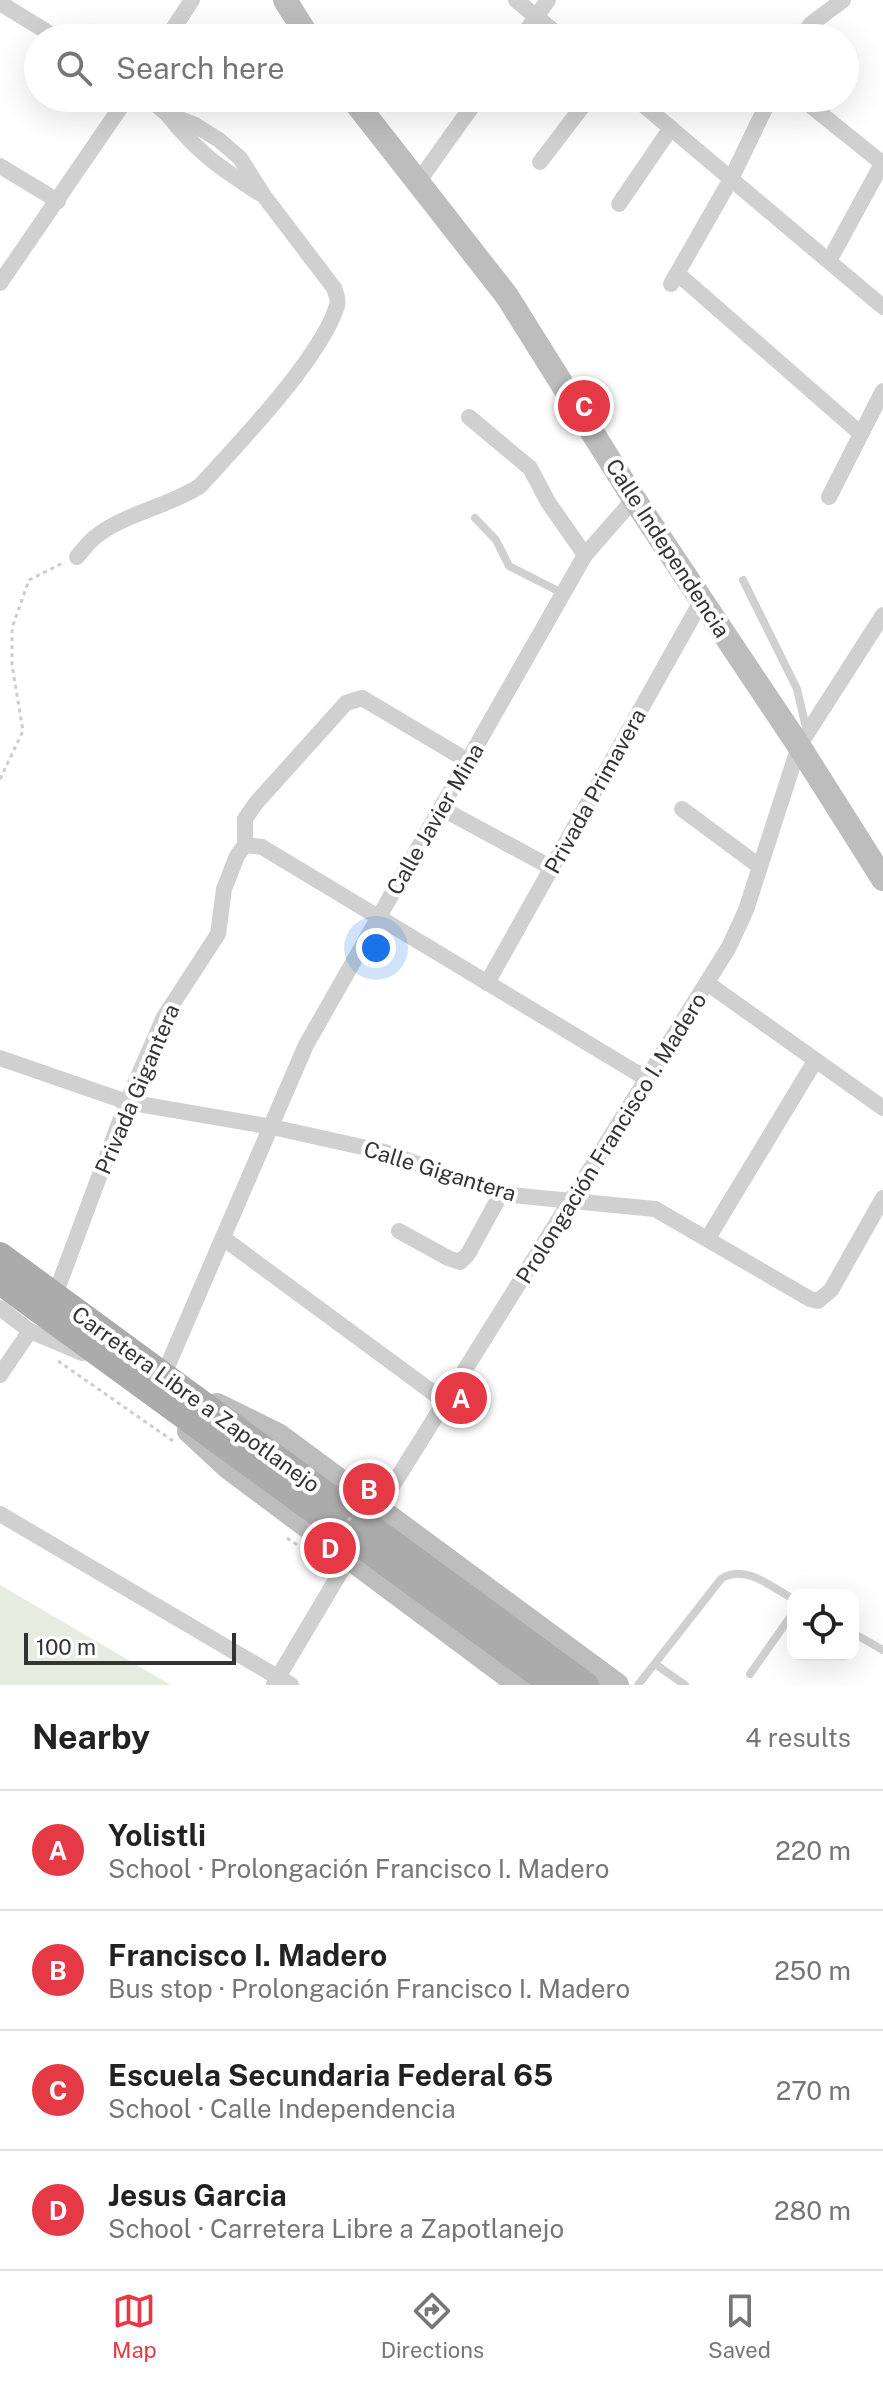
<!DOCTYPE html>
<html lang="en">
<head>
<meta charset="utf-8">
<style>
	:root { --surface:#fff; --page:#f2f2f2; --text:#222; --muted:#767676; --line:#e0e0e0; --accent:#e63946 }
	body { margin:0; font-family:"Public Sans",sans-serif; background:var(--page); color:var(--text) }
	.controls { position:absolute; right:24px; bottom:24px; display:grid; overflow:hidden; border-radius:16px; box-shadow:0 8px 32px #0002 }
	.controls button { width:72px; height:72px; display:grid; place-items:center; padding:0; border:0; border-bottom:2px solid var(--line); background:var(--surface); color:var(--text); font:40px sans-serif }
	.scale { position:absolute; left:24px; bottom:20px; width:212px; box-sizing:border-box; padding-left:8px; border:4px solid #333; border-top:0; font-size:22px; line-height:28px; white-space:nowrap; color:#333; -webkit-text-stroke:6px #fff; paint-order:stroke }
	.you { position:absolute; left:376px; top:948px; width:28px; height:28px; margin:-20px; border:6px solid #fff; border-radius:50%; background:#1a73e8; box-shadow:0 0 0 12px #1a73e833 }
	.badge { display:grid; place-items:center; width:52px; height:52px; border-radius:50%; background:var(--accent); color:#fff; font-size:26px; font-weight:700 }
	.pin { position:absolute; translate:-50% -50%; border:4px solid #fff; box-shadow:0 2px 8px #0006 }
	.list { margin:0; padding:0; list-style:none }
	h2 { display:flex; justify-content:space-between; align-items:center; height:104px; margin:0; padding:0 32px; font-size:34px }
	h2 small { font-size:26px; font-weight:400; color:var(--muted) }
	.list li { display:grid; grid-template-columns:52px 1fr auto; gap:24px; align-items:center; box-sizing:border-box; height:120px; padding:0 32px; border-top:2px solid var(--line) }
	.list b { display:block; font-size:30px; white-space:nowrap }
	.list p { margin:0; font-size:26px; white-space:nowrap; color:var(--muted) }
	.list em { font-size:26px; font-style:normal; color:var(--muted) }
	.icon { flex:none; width:44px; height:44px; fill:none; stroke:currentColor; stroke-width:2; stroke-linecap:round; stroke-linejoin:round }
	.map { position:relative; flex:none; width:883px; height:1685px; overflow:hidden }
	.search { position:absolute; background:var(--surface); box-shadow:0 8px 32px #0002; left:24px; right:24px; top:24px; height:88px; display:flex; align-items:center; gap:20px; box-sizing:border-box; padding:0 28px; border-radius:44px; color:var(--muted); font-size:30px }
	.sheet { height:584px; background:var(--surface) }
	nav { display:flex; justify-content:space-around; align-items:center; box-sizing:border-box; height:112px; border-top:2px solid var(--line); background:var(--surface); font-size:22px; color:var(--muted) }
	nav a { display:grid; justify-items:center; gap:4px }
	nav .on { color:var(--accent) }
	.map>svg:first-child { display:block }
	.green { fill:#e6ecdf }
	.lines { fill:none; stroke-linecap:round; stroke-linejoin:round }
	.path { stroke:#cdcdcd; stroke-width:3; stroke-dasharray:4 4; stroke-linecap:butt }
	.lane { stroke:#d0d0d0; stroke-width:8 }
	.street { stroke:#d0d0d0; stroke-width:16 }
	.secondary { stroke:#bdbdbd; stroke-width:24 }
	.primary { stroke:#ababab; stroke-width:26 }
	.path-bridge { stroke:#cdcdcd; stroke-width:3; stroke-dasharray:4 4; stroke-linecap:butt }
	.labels { text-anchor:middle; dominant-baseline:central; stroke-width:8; stroke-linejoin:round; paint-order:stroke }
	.street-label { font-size:22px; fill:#333; stroke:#fff }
</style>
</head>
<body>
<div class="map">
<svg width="883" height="1685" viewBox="0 0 883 1685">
	<rect width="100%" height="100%" fill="#fff"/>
	<polygon class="green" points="0,1585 171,1685 0,1685"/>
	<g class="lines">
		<g class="path">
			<polyline points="0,779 23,731 12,665 12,628 29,580 65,562"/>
			<polyline points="58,1361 173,1441"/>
		</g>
		<g class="lane">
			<polyline points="475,518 496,540 509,566 564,594"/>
			<polyline points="743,580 797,689 807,732"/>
			<polyline points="853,1633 883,1650"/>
			<polyline points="655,1664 685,1685"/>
			<polyline points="750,1674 793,1613"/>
			<path d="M638 1685 721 1579C744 1563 772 1587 793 1599"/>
		</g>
		<g class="street">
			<polyline points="516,0 562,38"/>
			<polyline points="0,3 57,38"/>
			<polyline points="167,38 192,0"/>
			<polyline points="521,38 548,0"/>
			<polyline points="801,38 811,24 843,0"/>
			<polyline points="635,98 883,307"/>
			<polyline points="801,98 882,163"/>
			<path d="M168 115C198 153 219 167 259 193"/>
			<polyline points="540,162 589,98"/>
			<polyline points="0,166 58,201"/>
			<polyline points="418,182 478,98"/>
			<polyline points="619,204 671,128"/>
			<polyline points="829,261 883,162"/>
			<polyline points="678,274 861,434"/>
			<polyline points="0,283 127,98"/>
			<polyline points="671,284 731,179 770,98"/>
			<polyline points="469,417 530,468 548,502 585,555"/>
			<polyline points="829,497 883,391"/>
			<path d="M77 557C82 551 87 544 94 538 122 514 168 507 200 486 239 443 320 359 337 306 339 299 336 294 334 288L264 196 240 158 219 140 195 125 167 114 148 98"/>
			<polyline points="441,808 552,868"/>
			<polyline points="682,809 759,866"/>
			<polyline points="245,845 262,847 647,1079"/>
			<polyline points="245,845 245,819 256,803 346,703 362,698 468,761"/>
			<polyline points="487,983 702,600"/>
			<polyline points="707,983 883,1108"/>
			<polyline points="0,1058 127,1102 272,1127 385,1152 501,1194 655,1209 810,1299 818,1301 831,1290 883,1198"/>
			<polyline points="399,1231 448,1258 460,1262 468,1254 501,1194"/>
			<polyline points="223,1238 447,1403"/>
			<polyline points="708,1238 815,1061"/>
			<polyline points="55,1295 127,1102 164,1017 218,934 224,889 237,856 245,845"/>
			<polyline points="0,1308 30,1331 82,1353"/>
			<polyline points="164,1374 306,1045 585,555 634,499"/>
			<polyline points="0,1375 30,1331"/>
			<polyline points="378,1509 729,947 746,910 799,746 883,615"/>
			<polyline points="0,1514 291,1685"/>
			<polyline points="274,1684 349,1558"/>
		</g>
		<g class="secondary">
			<polyline points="285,0 309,38"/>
			<polyline points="352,98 507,296 634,499 799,746 883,879"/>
			<polyline points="217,1405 278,1435 617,1685"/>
			<polyline points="189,1431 229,1468 520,1685"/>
		</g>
		<g class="primary">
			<polyline points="0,1255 586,1685"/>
			<polyline points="0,1282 553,1685"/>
		</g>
		<polyline class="path-bridge" points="287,1538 319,1560 371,1490 346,1473"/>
	</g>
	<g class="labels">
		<g class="street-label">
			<text transform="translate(668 548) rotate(57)">Calle Independencia</text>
			<text transform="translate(595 791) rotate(-61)">Privada Primavera</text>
			<text transform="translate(435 819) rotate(-60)">Calle Javier Mina</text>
			<text transform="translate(137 1089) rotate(-67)">Privada Gigantera</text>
			<text transform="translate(611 1138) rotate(-58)">Prolongación Francisco I. Madero</text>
			<text transform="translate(440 1171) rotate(17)">Calle Gigantera</text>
			<text transform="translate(196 1399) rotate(36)">Carretera Libre a Zapotlanejo</text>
		</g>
	</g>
</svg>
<div class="controls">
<button><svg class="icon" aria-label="locate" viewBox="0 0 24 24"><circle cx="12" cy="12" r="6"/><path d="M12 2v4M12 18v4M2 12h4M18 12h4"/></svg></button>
</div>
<div class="scale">100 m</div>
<div class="you"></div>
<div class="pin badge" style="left:461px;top:1398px">A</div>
<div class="pin badge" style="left:369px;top:1489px">B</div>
<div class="pin badge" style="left:584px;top:406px">C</div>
<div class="pin badge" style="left:330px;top:1548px">D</div>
<div class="search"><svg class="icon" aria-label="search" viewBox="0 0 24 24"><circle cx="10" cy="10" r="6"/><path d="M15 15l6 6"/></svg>Search here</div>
</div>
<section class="sheet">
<h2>Nearby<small>4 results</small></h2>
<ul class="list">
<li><span class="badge">A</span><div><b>Yolistli</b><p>School · Prolongación Francisco I. Madero</p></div><em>220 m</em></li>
<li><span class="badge">B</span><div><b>Francisco I. Madero</b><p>Bus stop · Prolongación Francisco I. Madero</p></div><em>250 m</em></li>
<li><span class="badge">C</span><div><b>Escuela Secundaria Federal 65</b><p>School · Calle Independencia</p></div><em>270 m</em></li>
<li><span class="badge">D</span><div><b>Jesus Garcia</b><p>School · Carretera Libre a Zapotlanejo</p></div><em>280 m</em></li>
</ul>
</section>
<nav>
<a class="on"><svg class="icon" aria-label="map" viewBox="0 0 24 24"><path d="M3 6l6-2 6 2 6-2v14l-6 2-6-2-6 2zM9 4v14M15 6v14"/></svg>Map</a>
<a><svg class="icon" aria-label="directions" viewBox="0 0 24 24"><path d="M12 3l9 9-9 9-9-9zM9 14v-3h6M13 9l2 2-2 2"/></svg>Directions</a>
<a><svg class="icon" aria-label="saved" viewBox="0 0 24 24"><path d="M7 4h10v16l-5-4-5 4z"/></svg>Saved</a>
</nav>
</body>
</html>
